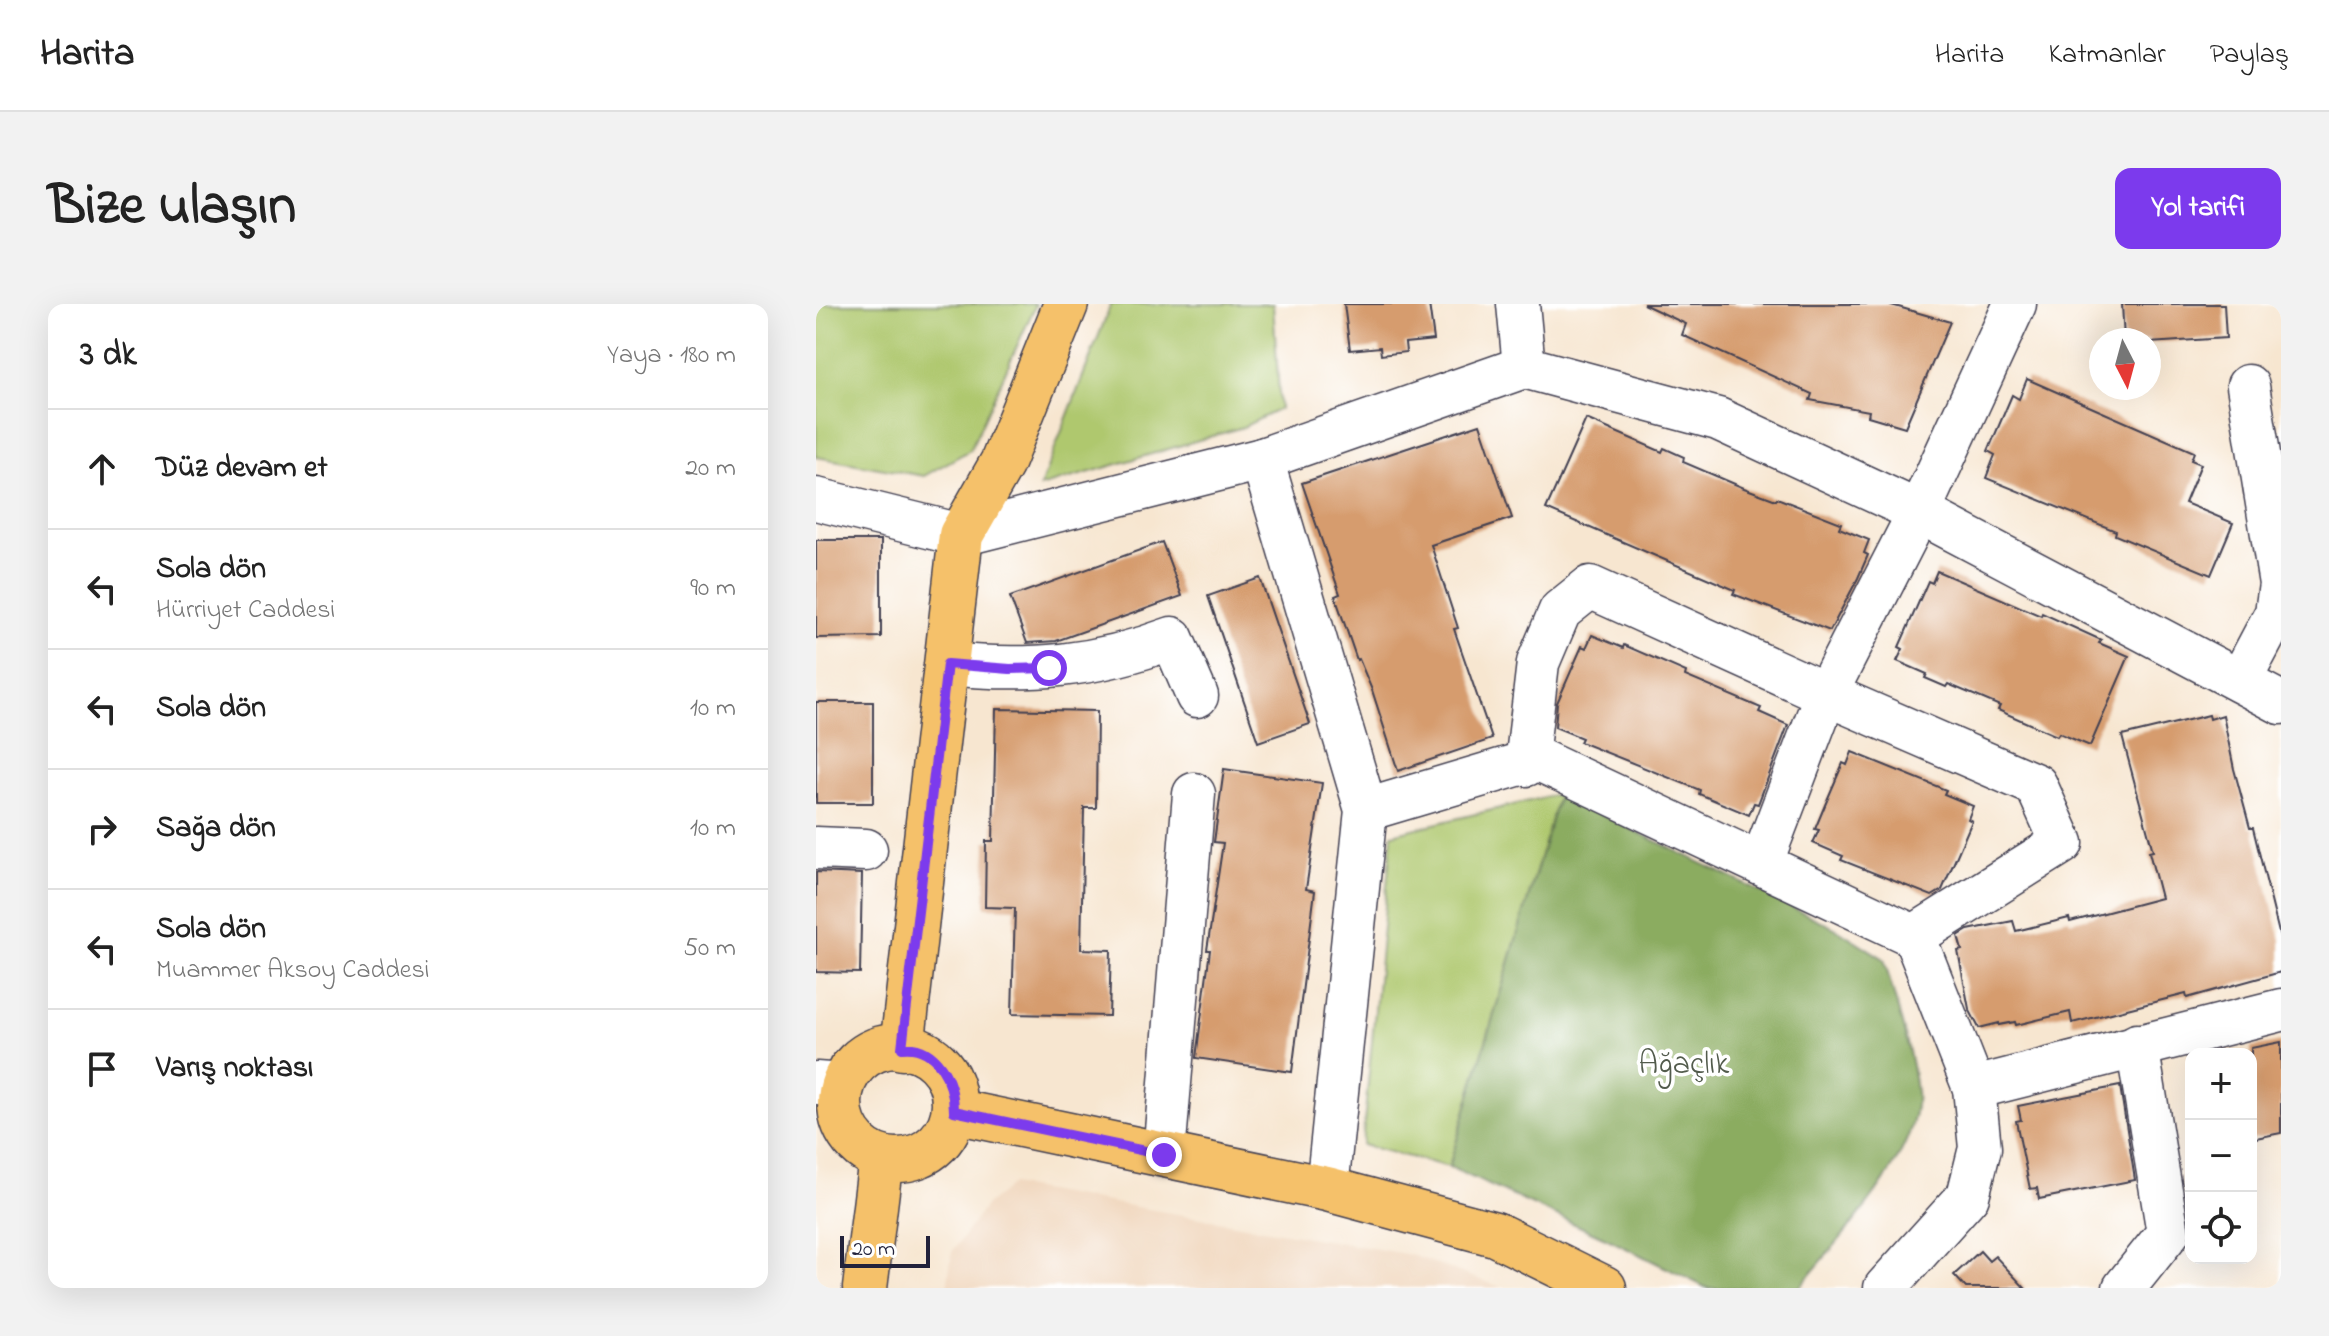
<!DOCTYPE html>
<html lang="tr">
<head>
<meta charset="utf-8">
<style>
	:root { --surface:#fff; --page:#f2f2f2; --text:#222; --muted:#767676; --line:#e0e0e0; --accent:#7c3aed }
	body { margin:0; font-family:"Indie Flower",sans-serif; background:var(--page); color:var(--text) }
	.controls { position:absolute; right:24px; bottom:24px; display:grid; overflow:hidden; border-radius:16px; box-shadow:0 8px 32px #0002 }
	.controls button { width:72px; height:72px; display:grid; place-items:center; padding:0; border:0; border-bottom:2px solid var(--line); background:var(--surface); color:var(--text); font:40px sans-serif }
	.compass { position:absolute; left:1273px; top:24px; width:72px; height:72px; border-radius:50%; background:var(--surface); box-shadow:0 8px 32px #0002; rotate:174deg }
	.scale { position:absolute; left:24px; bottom:20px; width:90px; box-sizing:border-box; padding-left:8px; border:4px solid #22223b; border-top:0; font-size:22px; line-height:28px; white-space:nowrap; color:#22223b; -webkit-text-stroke:6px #fff; paint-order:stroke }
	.stop { position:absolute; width:24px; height:24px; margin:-18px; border:6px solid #7c3aed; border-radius:50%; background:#fff }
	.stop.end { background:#7c3aed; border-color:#fff; box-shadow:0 2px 8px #0008 }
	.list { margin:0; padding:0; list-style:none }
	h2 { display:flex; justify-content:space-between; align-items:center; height:104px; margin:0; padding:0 32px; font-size:34px }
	h2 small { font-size:26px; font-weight:400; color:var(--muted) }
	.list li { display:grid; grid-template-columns:52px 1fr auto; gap:24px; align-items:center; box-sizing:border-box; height:120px; padding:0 32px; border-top:2px solid var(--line) }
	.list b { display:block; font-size:30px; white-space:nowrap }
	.list p { margin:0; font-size:26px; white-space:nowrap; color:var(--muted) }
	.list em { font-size:26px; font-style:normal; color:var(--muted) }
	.icon { flex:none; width:44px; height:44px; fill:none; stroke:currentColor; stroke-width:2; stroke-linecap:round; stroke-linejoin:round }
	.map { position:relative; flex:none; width:1465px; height:984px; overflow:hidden; border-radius:16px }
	header { display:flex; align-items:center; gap:48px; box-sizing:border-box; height:112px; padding:0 40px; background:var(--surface); border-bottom:2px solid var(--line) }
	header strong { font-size:38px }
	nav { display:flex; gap:44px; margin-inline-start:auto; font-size:28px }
	.intro { display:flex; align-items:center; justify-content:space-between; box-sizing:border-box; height:192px; padding:0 48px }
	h1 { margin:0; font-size:56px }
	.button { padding:20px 36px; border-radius:16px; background:var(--accent); color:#fff; font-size:28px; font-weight:700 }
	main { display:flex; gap:48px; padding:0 48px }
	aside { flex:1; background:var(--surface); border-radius:16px; box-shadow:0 8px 32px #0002 }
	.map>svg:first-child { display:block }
	.built { fill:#f0d6bc }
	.green { fill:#afc86e; stroke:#687554; stroke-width:2 }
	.forest { fill:#8bac61; stroke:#56674e; stroke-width:2 }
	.building { fill:#d69c6e }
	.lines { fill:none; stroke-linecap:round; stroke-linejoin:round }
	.minor-casing { stroke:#423f51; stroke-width:45 }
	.major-casing { stroke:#423f51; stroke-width:47 }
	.minor { stroke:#fff; stroke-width:42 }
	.major { stroke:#f5c16b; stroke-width:44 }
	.route { stroke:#7c3aed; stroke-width:10 }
	.labels { text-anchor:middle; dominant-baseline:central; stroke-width:7; stroke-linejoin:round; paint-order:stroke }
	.park-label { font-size:32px; fill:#535c4d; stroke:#fff }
</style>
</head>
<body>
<header>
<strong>Harita</strong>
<nav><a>Harita</a><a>Katmanlar</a><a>Paylaş</a></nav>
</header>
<div class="intro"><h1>Bize ulaşın</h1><a class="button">Yol tarifi</a></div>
<main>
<aside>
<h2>3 dk<small>Yaya · 180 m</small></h2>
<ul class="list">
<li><svg class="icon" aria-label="ahead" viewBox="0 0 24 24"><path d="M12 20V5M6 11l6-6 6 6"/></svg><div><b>Düz devam et</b></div><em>20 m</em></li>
<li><svg class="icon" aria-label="left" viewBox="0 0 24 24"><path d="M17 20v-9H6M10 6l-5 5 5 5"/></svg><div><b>Sola dön</b><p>Hürriyet Caddesi</p></div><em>90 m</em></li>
<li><svg class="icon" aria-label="left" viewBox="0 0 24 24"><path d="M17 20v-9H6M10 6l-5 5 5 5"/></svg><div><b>Sola dön</b></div><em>10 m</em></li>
<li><svg class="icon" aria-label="right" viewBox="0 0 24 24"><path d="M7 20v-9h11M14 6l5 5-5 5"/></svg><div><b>Sağa dön</b></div><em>10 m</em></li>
<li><svg class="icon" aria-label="left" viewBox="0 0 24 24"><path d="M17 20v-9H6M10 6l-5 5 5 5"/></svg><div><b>Sola dön</b><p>Muammer Aksoy Caddesi</p></div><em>50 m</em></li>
<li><svg class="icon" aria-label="arrive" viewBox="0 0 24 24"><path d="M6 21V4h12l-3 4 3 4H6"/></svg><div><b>Varış noktası</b></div></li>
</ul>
</aside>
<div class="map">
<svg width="1465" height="984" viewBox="0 0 1465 984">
	<rect width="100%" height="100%" fill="#fff"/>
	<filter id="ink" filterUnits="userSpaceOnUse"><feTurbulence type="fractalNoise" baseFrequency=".0125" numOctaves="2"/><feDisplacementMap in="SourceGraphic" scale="16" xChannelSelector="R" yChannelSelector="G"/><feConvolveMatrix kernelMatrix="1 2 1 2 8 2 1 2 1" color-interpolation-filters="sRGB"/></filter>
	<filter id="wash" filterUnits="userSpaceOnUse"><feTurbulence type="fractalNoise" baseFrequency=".006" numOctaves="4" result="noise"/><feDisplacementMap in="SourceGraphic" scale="32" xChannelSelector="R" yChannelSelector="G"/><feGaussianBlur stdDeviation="1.8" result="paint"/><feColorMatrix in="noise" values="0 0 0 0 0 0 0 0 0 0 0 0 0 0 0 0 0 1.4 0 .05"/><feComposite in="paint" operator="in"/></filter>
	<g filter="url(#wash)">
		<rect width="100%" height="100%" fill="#f7e6d0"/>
		<polygon class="built" points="195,881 595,951 687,984 131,984 136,948 170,901"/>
		<g class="green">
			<polygon points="0,0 220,0 154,146 108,172 0,153"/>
			<polygon points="295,0 457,0 464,105 427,123 224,183"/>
			<polygon points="743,490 633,863 546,841 576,530"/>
		</g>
		<path class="forest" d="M743 490 1021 625 1068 655C1079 698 1095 743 1100 787 1107 849 1020 938 983 984H891L796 937 633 863Z"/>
		<g id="blocks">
			<g class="building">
				<polygon points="528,0 613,0 618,36 589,39 590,48 565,51 564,43 534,46"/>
				<polygon points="827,0 1072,0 1134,18 1089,123 1052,112 1053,107 994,96 996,90 866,31 870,20"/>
				<polygon points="1306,0 1408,0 1410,34 1333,39 1333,36 1308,36"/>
				<polygon points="1211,75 1378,148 1375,156 1385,160 1369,199 1417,219 1395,271 1299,231 1300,227 1170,174 1179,151 1172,147 1196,91 1203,95"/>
				<polygon points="770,115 846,148 848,144 868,153 867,158 928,184 960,196 961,194 1025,219 1023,224 1053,236 1048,249 1052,251 1042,274 1014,327 917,290 919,286 730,205"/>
				<polygon points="664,120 696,214 615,241 642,324 638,325 676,435 582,467 556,386 543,355 541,356 519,292 524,290 486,179"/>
				<polygon points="0,236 65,236 65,333 0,334"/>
				<polygon points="346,238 366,292 240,337 211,339 194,293"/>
				<polygon points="1121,267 1225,312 1226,309 1285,336 1283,339 1313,352 1274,442 1243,429 1241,432 1182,406 1184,402 1132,380 1130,383 1109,374 1111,370 1081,357 1087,345 1083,343 1112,277 1116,279"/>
				<polygon points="444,274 494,420 442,438 392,292"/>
				<polygon points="776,331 807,344 808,341 870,368 869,372 945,404 943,408 972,421 942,500 938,499 933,511 883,490 884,486 764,438 766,434 739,423 741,399 766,342 770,344"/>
				<rect x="0" y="398" width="57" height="101"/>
				<polygon points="180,405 281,407 280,504 268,504 265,645 295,646 293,712 196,710 199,604 169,603 170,537 177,537"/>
				<polygon points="1393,411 1394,415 1407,411 1418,465 1434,524 1437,524 1465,637 1465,668 1371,694 1370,690 1256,719 1254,708 1200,721 1199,718 1183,721 1183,719 1163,724 1153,705 1142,647 1146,646 1142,632 1152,626 1197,617 1200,627 1253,614 1254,618 1345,594 1333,548 1337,547 1306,432"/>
				<polygon points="1036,448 1130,486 1128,490 1157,502 1152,515 1156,517 1126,586 1116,592 1025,556 1027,552 997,539 1003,526 999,525 1009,501 1027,459 1031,461"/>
				<polygon points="408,465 506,479 490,585 499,587 476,768 380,754 394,646 391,646 407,539 398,538"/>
				<polygon points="0,568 46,570 44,669 0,668"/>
				<polygon points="1465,738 1465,829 1435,835 1435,744"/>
				<polygon points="1304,782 1319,876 1223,895 1221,884 1214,885 1200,817 1205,816 1202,802"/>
				<polygon points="1164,947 1173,957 1179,952 1209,984 1150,984 1138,971"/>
			</g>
		</g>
	</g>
	<g filter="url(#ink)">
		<use href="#blocks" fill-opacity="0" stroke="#423f51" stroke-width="2"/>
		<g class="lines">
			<g class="minor-casing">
				<g id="minor">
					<polyline points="702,0 708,63"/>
					<polyline points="446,155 550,506 511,885"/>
					<polyline points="0,195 145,231 446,155 708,63 902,115 1103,208 1465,399"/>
					<path d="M131 360C213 368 279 363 356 334L381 392"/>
					<polyline points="1424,377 1460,309 1464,280 1432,82"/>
					<polyline points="710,461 722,359 744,307 774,283 1010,390 1220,481 1246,539 1098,632"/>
					<polyline points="550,506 721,455 1098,632 1158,784 1164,844 1152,892 1069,984"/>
					<polyline points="0,544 50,546"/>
					<polyline points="945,560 1010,390 1103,208 1199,0"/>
					<polyline points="0,779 27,781"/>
					<polyline points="1158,784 1465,706"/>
					<polyline points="348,851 378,490"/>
					<polyline points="1308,984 1352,929 1321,741"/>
				</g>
			</g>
			<g class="major-casing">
				<g id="major">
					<circle cx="81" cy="799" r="57"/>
					<polyline points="86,744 145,231 186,159 250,0"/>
					<polyline points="138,807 511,885 679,930 788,984"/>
					<polyline points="49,984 65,854"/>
				</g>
			</g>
			<use href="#minor" class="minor"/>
			<use href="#major" class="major"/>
		</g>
	</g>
	<g class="lines" filter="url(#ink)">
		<path class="route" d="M233 364 194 365 131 360 86 744C121 740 138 778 138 807L348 851"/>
	</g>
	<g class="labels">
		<g class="park-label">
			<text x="868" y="761">Ağaçlık</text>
		</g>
	</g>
</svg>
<div class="controls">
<button>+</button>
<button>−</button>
<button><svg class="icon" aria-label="locate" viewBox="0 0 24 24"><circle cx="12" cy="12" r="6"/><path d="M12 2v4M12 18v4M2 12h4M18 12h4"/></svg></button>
</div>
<svg class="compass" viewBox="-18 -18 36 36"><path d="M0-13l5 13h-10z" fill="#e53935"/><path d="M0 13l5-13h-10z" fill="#767676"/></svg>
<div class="scale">20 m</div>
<div class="stop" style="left:233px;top:364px"></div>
<div class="stop end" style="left:348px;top:851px"></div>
</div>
</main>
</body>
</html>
